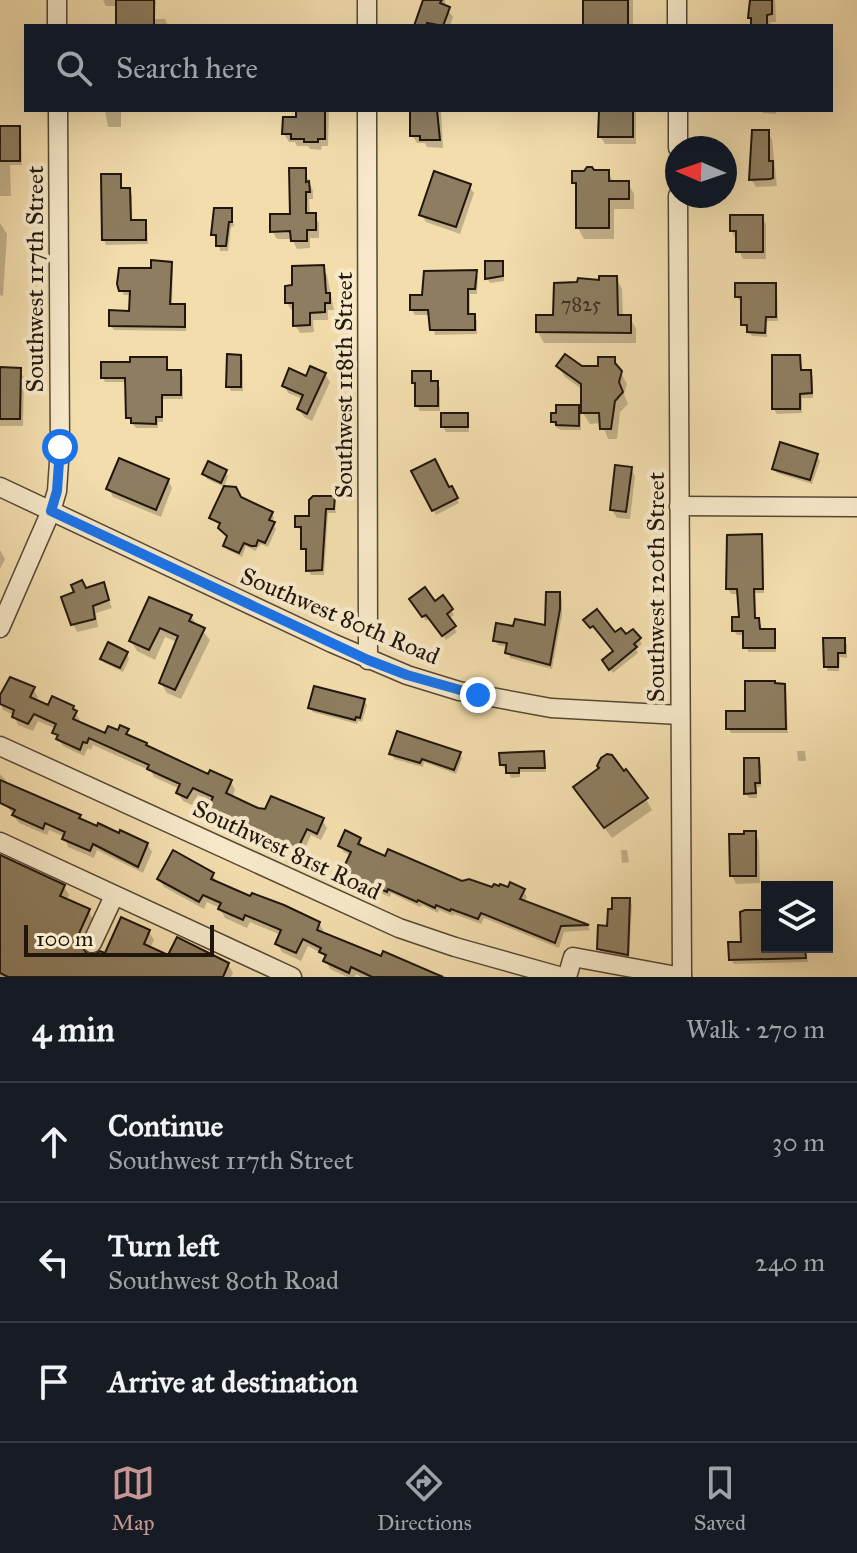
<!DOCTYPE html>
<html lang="en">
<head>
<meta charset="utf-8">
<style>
	:root { --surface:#171b24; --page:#242831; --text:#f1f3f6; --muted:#9ea1a6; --line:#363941; --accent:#c59692 }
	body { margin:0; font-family:"IM FELL Great Primer",serif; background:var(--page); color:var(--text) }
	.controls { position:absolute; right:24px; bottom:24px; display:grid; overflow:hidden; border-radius:0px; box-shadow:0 8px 32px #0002 }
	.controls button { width:72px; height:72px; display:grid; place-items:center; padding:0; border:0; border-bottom:2px solid var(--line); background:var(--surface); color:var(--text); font:40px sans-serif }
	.compass { position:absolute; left:665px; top:136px; width:72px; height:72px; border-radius:50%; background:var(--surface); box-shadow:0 8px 32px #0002; rotate:272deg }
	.scale { position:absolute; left:24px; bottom:20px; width:190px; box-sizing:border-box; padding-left:8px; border:4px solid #20160c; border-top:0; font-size:22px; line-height:28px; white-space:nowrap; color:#20160c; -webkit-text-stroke:6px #f7e9ca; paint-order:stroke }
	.stop { position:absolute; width:24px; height:24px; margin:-18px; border:6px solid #1a73e8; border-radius:50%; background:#fff }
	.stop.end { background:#1a73e8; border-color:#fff; box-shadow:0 2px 8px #0008 }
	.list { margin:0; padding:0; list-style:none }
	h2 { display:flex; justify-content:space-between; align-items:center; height:104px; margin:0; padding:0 32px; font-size:34px }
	h2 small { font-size:26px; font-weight:400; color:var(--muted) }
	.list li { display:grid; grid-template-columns:52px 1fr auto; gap:24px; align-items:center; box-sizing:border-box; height:120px; padding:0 32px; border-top:2px solid var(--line) }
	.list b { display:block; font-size:30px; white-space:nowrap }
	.list p { margin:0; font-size:26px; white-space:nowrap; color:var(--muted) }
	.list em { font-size:26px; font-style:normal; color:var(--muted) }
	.icon { flex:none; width:44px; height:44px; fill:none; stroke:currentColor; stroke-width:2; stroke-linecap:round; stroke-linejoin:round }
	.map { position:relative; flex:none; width:857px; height:977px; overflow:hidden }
	.search { position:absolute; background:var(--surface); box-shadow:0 8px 32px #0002; left:24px; right:24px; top:24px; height:88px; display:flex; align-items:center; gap:20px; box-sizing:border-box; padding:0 28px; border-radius:0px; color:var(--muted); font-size:30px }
	.sheet { height:464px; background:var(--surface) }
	nav { display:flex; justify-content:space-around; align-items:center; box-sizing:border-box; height:112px; border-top:2px solid var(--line); background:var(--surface); font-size:22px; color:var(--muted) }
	nav a { display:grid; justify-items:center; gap:4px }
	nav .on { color:var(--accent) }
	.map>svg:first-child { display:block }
	.shadow { fill:#0003 }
	.building { fill:#8e7d60; stroke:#20160c; stroke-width:2 }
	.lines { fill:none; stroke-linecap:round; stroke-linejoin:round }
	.minor-casing { stroke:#554834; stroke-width:21 }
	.minor { stroke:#f7e9ca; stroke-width:18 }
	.route { stroke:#1a73e8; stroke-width:10 }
	.labels { text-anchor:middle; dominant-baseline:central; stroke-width:8; stroke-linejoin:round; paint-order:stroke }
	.number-label { font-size:20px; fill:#3c3021 }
	.street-label { font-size:24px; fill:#20160c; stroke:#f7e9ca }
</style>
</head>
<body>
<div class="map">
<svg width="857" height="977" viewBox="0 0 857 977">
	<rect width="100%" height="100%" fill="#f3ddad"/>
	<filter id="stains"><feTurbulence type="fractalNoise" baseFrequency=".0025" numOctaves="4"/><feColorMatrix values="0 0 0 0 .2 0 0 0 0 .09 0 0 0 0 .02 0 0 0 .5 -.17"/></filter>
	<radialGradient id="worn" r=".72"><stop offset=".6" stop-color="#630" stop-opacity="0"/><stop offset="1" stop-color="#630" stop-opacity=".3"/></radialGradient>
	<g class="shadow">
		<polygon points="103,0 156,0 155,19 165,19 168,26 118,26 118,6 106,6"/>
		<polygon points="422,0 445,0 446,8 453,17 450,26 416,26 424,4"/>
		<rect x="584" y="0" width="49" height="26"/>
		<polygon points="751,0 775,0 776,22 770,22 770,26 753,26 750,17"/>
		<polygon points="105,110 121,110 121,127 108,127"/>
		<polygon points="298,110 329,110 328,146 322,146 321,150 310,149 308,146 297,146 295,142 289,142 284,134 298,119"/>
		<polygon points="412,110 441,110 443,148 427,147 425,143 417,143 412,135"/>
		<polygon points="601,110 636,110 636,144 605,144 600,136"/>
		<polygon points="761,110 776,110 776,114 763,113"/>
		<polygon points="0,128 19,128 21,133 22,165 10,165 11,196 0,196"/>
		<polygon points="768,132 772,140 777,186 756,187 751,179"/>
		<polygon points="304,170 313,191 313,199 309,199 310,215 314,215 319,223 319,238 310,238 310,248 297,249 292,239 277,239 272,231 292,216"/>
		<polygon points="608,172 614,183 628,183 634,194 634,209 614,209 614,239 584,239 578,228 578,190 574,182 585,173"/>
		<polygon points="120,176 122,190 129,190 132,195 132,222 145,222 147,227 148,244 106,245 104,240"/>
		<polygon points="469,186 474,193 460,234 426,222 421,214"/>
		<polygon points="231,210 234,226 231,227 228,251 220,251 218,240 213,235"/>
		<polygon points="761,217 766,224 766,259 743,259 732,231"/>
		<polygon points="0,223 7,234 3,296 0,295"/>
		<polygon points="502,263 504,268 504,281 490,283 487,278"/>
		<polygon points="170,264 173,269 172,306 184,306 186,311 186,331 114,330 111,326 131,313 132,295 124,295 121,290 153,270"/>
		<polygon points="323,267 327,275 334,310 328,310 328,320 313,320 314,332 300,333 295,325 295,310 292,311 287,303 294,287"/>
		<polygon points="476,272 478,277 477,294 470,294 470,316 474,316 477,321 477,334 435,335 431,315 415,315 412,310 423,297"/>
		<polygon points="616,278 622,289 623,317 629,317 636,328 636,343 544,343 538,332 600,282"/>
		<polygon points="774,285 777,290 778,321 767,321 767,337 752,336 743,324 743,301 740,301 737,297"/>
		<polygon points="240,357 243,361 243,391 231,391 228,386"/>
		<polygon points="799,357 802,372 810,372 813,377 813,398 802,398 802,413 777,414 774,409"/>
		<polygon points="166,359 168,372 180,372 183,377 183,399 163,399 163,422 158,422 158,428 136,428 128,417 127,382 105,382 103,377 132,364"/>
		<polygon points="614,359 627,384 624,394 628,404 620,412 617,439 608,439 602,423 590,424 583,413 583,390 565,377 558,366 600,367"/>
		<polygon points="0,369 19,370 24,378 23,426 0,426"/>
		<polygon points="430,373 433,383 437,383 440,388 440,411 420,411 417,406 417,389 414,383"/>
		<polygon points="325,374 330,382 312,421 304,417 299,409 303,399 288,393 284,385"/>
		<polygon points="578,407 581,412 581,430 561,430 556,427 553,422"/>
		<polygon points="467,415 469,432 446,432 443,427"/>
		<polygon points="817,456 820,461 812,484 777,473 774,469"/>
		<polygon points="631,469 635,476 630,519 617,518 612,510"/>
		<polygon points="225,472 228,476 224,487 207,479 204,474"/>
		<polygon points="414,472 449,490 451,488 459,503 436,515"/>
		<polygon points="168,480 172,488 161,517 113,497 109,489"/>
		<polygon points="240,498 272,513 274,518 272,523 276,529 268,547 261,544 255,551 246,546 242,557 228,550 225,545 229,538 223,533 221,526 211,518"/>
		<polygon points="333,498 336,513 328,513 324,575 311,575 308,570 308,553 303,548 303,532 297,527"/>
		<polygon points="760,536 763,541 764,593 755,593 756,620 761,625 761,631 773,631 776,636 776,652 748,652 745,635 737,635 734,631 741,619 740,594 731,594 728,589"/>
		<polygon points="0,550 5,559 0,569"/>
		<polygon points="103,584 112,608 96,613 98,627 77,632 73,624 86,590"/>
		<polygon points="559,594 562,599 562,615 552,669 510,658 508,647 498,645 495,640 547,627"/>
		<polygon points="443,598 454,615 448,620 457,632 446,640 430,618 426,621 414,604 435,604"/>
		<polygon points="150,599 191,617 210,640 181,699 167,693 161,683 177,642 165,637 155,660 137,651 131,641"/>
		<polygon points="586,621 615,635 639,639 642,644 636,649 638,653 613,673 607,665 615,652"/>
		<polygon points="844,640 847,645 847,658 840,657 839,671 828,671 826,666"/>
		<polygon points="127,654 129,659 123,672 105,663 103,659"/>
		<polygon points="784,685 786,690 788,733 731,733 728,728"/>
		<polygon points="33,689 38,697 36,702 49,708 72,708 80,720 79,724 106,736 127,731 131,738 209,777 231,782 235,790 232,798 257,810 322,820 327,828 321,840 311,835 301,857 288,851 287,854 266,844 263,839 214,817 210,809 213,802 198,795 192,805 183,801 178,793 180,789 154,777 151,771 93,745 91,750 88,748 84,756 63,746 55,733 56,729 38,721 33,731 18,725 14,715 3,710 0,700"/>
		<polygon points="364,701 367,705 362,722 358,721 357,724 313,712 310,708"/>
		<polygon points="797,751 805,751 806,761 798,761"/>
		<polygon points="392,754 460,754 462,758 456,774 424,762 423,767 394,759"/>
		<polygon points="543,754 546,772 520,772 520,777 511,778 508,769 505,769 502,765"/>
		<polygon points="758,760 761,765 761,787 757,787 757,798 749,798 746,793"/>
		<polygon points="0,774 8,783 79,817 82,821 147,844 152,852 143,873 97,850 94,858 68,847 65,837 49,830 47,835 19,823 6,805 0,802"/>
		<polygon points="582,798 646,799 652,810 612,838"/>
		<polygon points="755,833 759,841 760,883 736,884 732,876"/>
		<polygon points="360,839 362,848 386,859 462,883 493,889 523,890 527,897 524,903 588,926 590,930 564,932 559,948 484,918 481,924 454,914 453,916 439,910 438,913 422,905 420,907 391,893 390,897 347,879 344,872 351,856 344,852 340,846"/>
		<polygon points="621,850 627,850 629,862 622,863"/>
		<polygon points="0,857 64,887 69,895 66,901 88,911 93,919 81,947 87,956 106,956 149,932 154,940 150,948 170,957 228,964 233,973 231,977 0,977"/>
		<polygon points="213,875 218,884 319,923 324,932 322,934 382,958 438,977 439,974 447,977 361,977 356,974 355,977 347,977 330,969 323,954 308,946 301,961 282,952 277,944 281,935 250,922 247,928 225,918 220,908 207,902 204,909 164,887 159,879"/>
		<polygon points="629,900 632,905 629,959 602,954 599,949 614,911"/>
		<polygon points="767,912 767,947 804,947 808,962 734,964 731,959"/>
	</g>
	<g class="building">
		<rect x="116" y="0" width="38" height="26"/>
		<polygon points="423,0 442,0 440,3 450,7 443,26 427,23 426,26 414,26"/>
		<rect x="583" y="0" width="45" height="26"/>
		<polygon points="750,0 772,0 772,14 767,15 767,26 751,26 751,18 748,18"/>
		<polygon points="296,110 325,110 325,139 318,139 318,142 304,142 304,139 291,139 291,134 282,134 283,117 296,117"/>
		<polygon points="410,110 437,110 440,140 420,140 420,136 410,136"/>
		<polygon points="599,110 633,110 633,137 598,137"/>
		<rect x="0" y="126" width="20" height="35"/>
		<polygon points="752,130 769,130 769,161 773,161 773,178 770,179 749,180"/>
		<polygon points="587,167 592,167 594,170 609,170 609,181 629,181 629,199 609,199 609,228 576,228 576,183 572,183 572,171 584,171"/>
		<polygon points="289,168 306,168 306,182 309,181 310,192 306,192 306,213 316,213 316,230 307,230 307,241 291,241 290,231 270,232 270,214 290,214"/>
		<polygon points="434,171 471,184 456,227 419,215"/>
		<polygon points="101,174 121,174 121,188 130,188 131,220 146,220 146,240 102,240"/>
		<polygon points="214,208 232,208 232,222 229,222 226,246 216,246 216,235 211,235"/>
		<polygon points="730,215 763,215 763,252 736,252 736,231 730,231"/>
		<polygon points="151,260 172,262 170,304 185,304 185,327 109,326 109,310 129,311 130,291 119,291 117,284 119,268 151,268"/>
		<polygon points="485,261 503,261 503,276 485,279"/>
		<polygon points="324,265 326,293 330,293 330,303 325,303 325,312 310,313 310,325 293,326 293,303 285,303 285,286 292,285 292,266"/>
		<polygon points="477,270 475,289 468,289 468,314 475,314 475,330 430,330 428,310 410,310 410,295 422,295 424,271"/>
		<polygon points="599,276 617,276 618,315 631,315 631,333 536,332 536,315 553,315 554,283 577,282 578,278 599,280"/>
		<polygon points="735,283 776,283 776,317 766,317 765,333 747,332 747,325 741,325 741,297 735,297"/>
		<polygon points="227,354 241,355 241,387 226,387"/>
		<polygon points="565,354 582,366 598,366 598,357 615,357 615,363 622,371 619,382 623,392 615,401 611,429 600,429 599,413 581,413 581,384 556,366"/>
		<polygon points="772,355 800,355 801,370 811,370 812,393 800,394 800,409 772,409"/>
		<polygon points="130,357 167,357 167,370 181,370 181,395 162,395 162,417 156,417 156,424 131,423 131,418 126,418 125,378 101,378 101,362 130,362"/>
		<polygon points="310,366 326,373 307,414 297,409 303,395 282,386 289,368 306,376"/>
		<polygon points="0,367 21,368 20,419 0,419"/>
		<polygon points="412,371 431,371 431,381 438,381 438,406 415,406 415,383 412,383"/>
		<polygon points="556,405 579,405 579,426 556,425 556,422 551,422 551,413 556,413"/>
		<rect x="441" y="413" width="27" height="14"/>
		<polygon points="780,442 818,454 810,480 772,469"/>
		<polygon points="119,458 169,479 156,510 106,489"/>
		<polygon points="435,459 449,487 452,486 458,498 432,511 411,471"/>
		<polygon points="208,461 227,470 221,483 202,474"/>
		<polygon points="615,465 632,467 626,512 610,510"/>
		<polygon points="224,486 236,487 241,497 273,512 269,520 275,522 265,543 258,540 256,546 251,546 244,543 239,553 223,546 227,536 218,528 220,523 209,518"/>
		<polygon points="313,496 335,496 334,509 326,509 322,570 306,571 306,549 301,549 301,527 295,527 295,516 309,516 309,500"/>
		<polygon points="762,534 763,589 754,589 755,618 759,618 760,629 775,629 775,648 743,648 743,631 732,631 732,617 739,617 737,589 726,589 727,535"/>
		<polygon points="82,580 86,588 104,582 109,600 93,606 95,619 71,625 61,597 74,592 71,585"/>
		<polygon points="425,587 435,601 443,595 453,609 447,614 456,626 442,636 426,615 422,617 409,599"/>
		<polygon points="546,592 560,592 560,609 550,665 505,653 507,643 493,641 496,623 513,626 515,619 545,625"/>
		<polygon points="149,597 192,615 189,621 205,628 175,690 159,683 178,636 160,628 149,650 129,641"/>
		<polygon points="597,609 615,632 621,628 626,634 633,629 641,638 634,644 637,647 609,670 602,660 613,651 593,626 590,628 583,620"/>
		<polygon points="823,638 845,638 845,653 838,653 838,667 824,667"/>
		<polygon points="108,642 128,652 120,668 100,659"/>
		<polygon points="10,677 35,687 30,697 48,705 52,696 74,706 73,709 77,711 73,719 105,733 108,726 118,730 120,725 129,729 126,734 147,743 146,745 208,774 210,770 232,780 226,793 258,808 265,809 271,796 324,818 317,834 307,829 297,850 284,844 283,847 259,836 261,834 207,810 213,797 193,788 187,798 176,793 180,784 147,769 149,765 89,738 87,743 83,742 80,750 56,739 58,735 52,733 56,724 34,714 28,724 12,717 14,710 0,704 0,695"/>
		<polygon points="745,681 775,681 775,683 785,684 786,729 726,729 726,711 745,711"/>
		<polygon points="314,686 365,699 360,718 356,717 355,720 308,708"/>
		<polygon points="397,731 461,752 454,770 422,759 420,763 389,754"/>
		<polygon points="544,751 545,768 519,768 519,773 506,773 506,765 500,765 499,753"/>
		<polygon points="607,754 612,755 624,771 626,769 648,798 604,828 573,787 599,768 597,766 601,758"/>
		<polygon points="744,758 759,758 760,783 755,783 756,793 744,794"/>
		<polygon points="0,780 81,815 79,818 97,826 98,823 119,833 120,830 148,843 138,867 93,844 90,851 62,839 65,832 45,823 43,829 12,815 15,810 0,803"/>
		<polygon points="345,830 361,838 358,844 385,856 388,849 462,881 469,879 492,887 494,884 499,886 500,884 508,887 510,882 525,889 520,899 589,925 561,926 555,943 481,913 478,919 451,909 450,911 436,905 435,908 418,900 417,902 388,889 387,892 341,873 351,852 338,846"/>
		<polygon points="744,831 756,831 756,876 730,876 729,834 744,834"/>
		<polygon points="173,850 214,873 211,879 250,896 252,893 284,905 320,922 317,930 381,956 383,951 443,977 372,977 351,967 349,973 323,961 326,955 319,952 321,948 303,939 296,953 275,944 281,930 245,915 243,920 218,909 221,903 203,895 199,902 157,879"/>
		<polygon points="0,855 65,885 60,896 90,909 76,940 80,942 86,953 94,955 100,951 105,953 121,917 150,930 144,944 168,955 177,937 229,963 223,977 8,977 0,973"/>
		<polygon points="612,898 630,898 628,955 597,949 598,925 607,926 608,909 612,909"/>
		<polygon points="745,910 767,910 767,947 805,947 806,958 729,960 728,942 741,942 740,912"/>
	</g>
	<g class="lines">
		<g class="minor-casing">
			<g id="minor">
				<polyline points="57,0 57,26"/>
				<polyline points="367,0 367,26"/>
				<polyline points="677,0 677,26"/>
				<polyline points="367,110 368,660"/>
				<polyline points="678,110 678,148"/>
				<polyline points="678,196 682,977"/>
				<polyline points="0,487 332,643 407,675 459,691 551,708 680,715"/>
				<polyline points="679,506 857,507"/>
				<polyline points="0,628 51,511 57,491 60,447 58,110"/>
				<polyline points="0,746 399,928 455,947 562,977"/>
				<polyline points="0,842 292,977"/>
				<polyline points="92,943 114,896"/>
				<polyline points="567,977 573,957 682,977"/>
			</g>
		</g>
		<use href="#minor" class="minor"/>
	</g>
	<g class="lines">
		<polyline class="route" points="60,447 57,491 51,511 368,660 407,675 478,695"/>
	</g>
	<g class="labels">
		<g class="number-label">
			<text x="581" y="304">7825</text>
		</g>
		<g class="street-label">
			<text transform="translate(35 279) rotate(-90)">Southwest 117th Street</text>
			<text transform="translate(344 385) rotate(-90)">Southwest 118th Street</text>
			<text transform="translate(656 587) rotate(-90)">Southwest 120th Street</text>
			<text transform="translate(340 616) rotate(23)">Southwest 80th Road</text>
			<text transform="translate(287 850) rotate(25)">Southwest 81st Road</text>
		</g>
	</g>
	<rect width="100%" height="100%" filter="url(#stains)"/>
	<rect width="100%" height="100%" fill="url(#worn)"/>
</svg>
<div class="controls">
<button><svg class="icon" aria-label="layers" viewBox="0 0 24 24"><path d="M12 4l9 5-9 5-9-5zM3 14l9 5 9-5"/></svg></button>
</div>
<svg class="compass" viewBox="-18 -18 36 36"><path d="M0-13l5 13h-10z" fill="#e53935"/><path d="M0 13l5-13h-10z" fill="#9ea1a6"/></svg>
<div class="scale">100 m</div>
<div class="stop" style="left:60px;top:447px"></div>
<div class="stop end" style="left:478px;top:695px"></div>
<div class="search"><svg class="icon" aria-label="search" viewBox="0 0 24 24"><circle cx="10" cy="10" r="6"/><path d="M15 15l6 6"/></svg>Search here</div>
</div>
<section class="sheet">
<h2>4 min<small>Walk · 270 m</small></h2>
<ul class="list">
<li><svg class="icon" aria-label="ahead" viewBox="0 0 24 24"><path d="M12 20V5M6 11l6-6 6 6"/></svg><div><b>Continue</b><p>Southwest 117th Street</p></div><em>30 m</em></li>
<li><svg class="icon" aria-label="left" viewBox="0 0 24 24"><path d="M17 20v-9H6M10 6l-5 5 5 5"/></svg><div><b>Turn left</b><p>Southwest 80th Road</p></div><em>240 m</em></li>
<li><svg class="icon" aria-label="arrive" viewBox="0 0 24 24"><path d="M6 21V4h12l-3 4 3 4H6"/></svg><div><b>Arrive at destination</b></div></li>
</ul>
</section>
<nav>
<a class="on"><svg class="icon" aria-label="map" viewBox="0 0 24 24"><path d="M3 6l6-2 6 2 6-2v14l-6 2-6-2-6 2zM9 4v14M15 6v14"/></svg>Map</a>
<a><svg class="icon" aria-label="directions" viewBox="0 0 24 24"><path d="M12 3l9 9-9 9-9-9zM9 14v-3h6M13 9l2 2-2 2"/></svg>Directions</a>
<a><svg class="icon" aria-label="saved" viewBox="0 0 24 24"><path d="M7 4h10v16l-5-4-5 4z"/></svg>Saved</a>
</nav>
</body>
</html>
